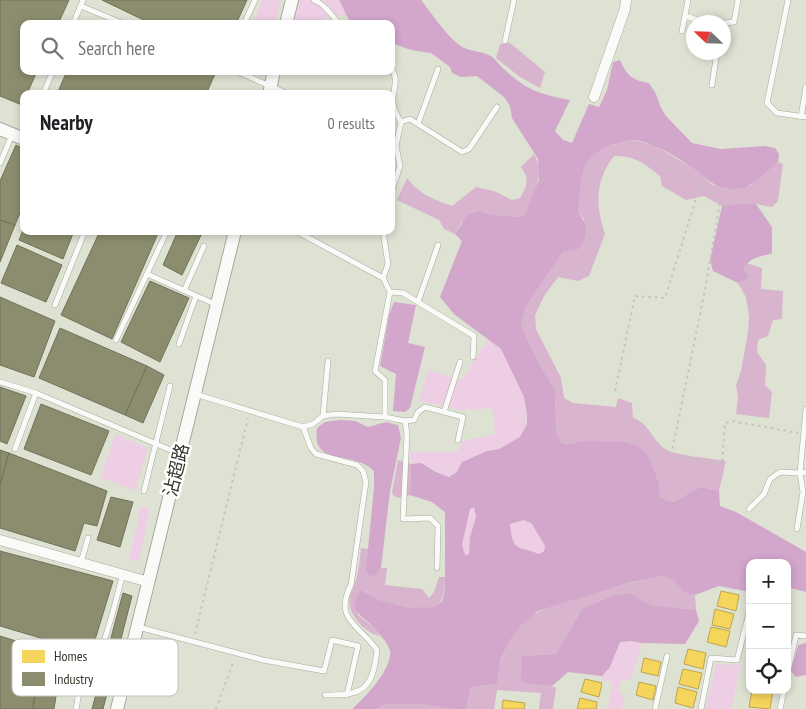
<!DOCTYPE html>
<html lang="en">
<head>
<meta charset="utf-8">
<style>
	:root { --surface:#fff; --page:#f6f6f6; --text:#202124; --muted:#757577; --line:#e0e0e0 }
	body { margin:0; font-family:"PT Sans Narrow","Noto Sans SC",sans-serif; background:var(--page); color:var(--text) }
	.controls { position:absolute; right:15px; bottom:15px; display:grid; overflow:hidden; border-radius:10px; box-shadow:0 2px 8px #0003 }
	.controls button { width:45px; height:45px; display:grid; place-items:center; padding:0; border:0; border-bottom:1px solid var(--line); background:var(--surface); color:var(--text); font:25px sans-serif }
	.compass { position:absolute; left:686px; top:15px; width:45px; height:45px; border-radius:50%; background:var(--surface); box-shadow:0 2px 8px #0003; rotate:293deg }
	.list { margin:0; padding:0; list-style:none }
	h2 { display:flex; justify-content:space-between; align-items:center; height:65px; margin:0; padding:0 20px; font-size:21px }
	h2 small { font-size:16px; font-weight:400; color:var(--muted) }
	.icon { flex:none; width:28px; height:28px; fill:none; stroke:currentColor; stroke-width:2; stroke-linecap:round; stroke-linejoin:round }
	.map { position:relative; flex:none; width:806px; height:709px; overflow:hidden }
	.search { position:absolute; background:var(--surface); box-shadow:0 2px 8px #0003; left:20px; top:20px; width:375px; height:55px; display:flex; align-items:center; gap:12px; box-sizing:border-box; padding:0 18px; border-radius:10px; color:var(--muted); font-size:19px }
	.panel { position:absolute; background:var(--surface); box-shadow:0 2px 8px #0003; left:20px; top:90px; width:375px; height:145px; border-radius:10px }
	.map>svg:first-child { display:block }
	.green { fill:#eecee5 }
	.forest { fill:#d8b4cf }
	.water { fill:#d3a6cc; fill-rule:evenodd }
	.homes { fill:#f6d55c; stroke:#bca54d }
	.industry { fill:#8c8c6e; stroke:#71725a }
	.lines { fill:none; stroke-linecap:round; stroke-linejoin:round }
	.service-casing { stroke:#a6aa9d; stroke-width:6 }
	.minor-casing { stroke:#a6aa9d; stroke-width:11 }
	.tertiary-casing { stroke:#a6aa9d; stroke-width:14 }
	.path { stroke:#c2c5be; stroke-width:2; stroke-dasharray:2.5 4; stroke-linecap:butt }
	.service { stroke:#fafbf8; stroke-width:5 }
	.minor { stroke:#fafbf8; stroke-width:10 }
	.tertiary { stroke:#fafbf8; stroke-width:12 }
	.labels { text-anchor:middle; dominant-baseline:central; stroke-width:5; stroke-linejoin:round; paint-order:stroke }
	.street-label { font-size:18px; fill:#33362b; stroke:#fff }
	.key { fill:#fff; stroke:#c2c3bf; stroke-width:1 }
	.key-label { font-size:14px; fill:#33362b }
</style>
</head>
<body>
<div class="map">
<svg width="806" height="709" viewBox="0 0 806 709">
	<rect width="100%" height="100%" fill="#dde2d2"/>
	<g class="green">
		<polygon points="262,0 281,0 275,24 253,24"/>
		<polygon points="298,0 339,0 347,15 325,17 322,24 292,24"/>
		<path d="M488 339 501 349 524 397 527 424 520 437 513 442 499 449 487 451 462 462 457 472 449 477C435 472 426 463 411 464L410 452H457L463 441 495 434 492 408 462 410 419 401 428 370 462 380Z"/>
		<polygon points="116,434 148,448 135,491 100,477"/>
		<polygon points="141,506 150,509 139,561 129,560"/>
		<polygon points="474,507 476,517 470,537 469,554 464,555 462,545 470,509"/>
		<path d="M524 520 532 524 545 546 544 551 539 554C516 544 514 556 510 524Z"/>
		<polygon points="631,641 642,643 631,680 621,679 618,693 625,695 622,709 608,709 612,682 601,680 602,676 610,667 619,642"/>
		<polygon points="716,664 741,665 731,709 705,709"/>
	</g>
	<g class="forest">
		<polygon points="510,43 545,72 540,88 520,77 496,58 500,44"/>
		<path d="M632 140 654 145 697 171 713 185 727 189H740L751 185 778 162 783 164 778 201 772 207 756 204 722 206 704 196 686 200 662 186 660 176C646 164 633 155 614 156 595 181 595 204 605 234L589 276 578 281 558 277 544 296 535 315 536 329 561 378 564 398 573 403 616 407 618 398 632 403 633 418C650 423 652 442 667 450 675 455 714 459 726 461L719 491 702 487 694 490 674 502 665 500 660 496 659 483 649 456 580 441 570 444 562 443 557 435 555 410 556 391 541 367 525 335 521 323 527 305 563 252 577 250 584 219 578 212C580 200 580 175 585 165 595 148 614 143 632 140Z"/>
		<path d="M534 154C546 173 533 200 522 217L493 215 480 211 461 223 455 234 444 229 439 220 397 200 407 178C420 195 433 199 452 206L476 187 494 191 512 200 520 198C527 186 530 179 521 167Z"/>
		<polygon points="746,263 762,268 761,289 783,291 782,319 773,320 768,336 758,340 757,352 766,365 765,385 772,392 769,418 736,414 738,397 736,385 741,371 748,332 749,317 746,297 738,283 746,281 749,275 743,270"/>
		<polygon points="398,460 411,464 410,495 399,498 395,497 392,493"/>
		<path d="M361 548 369 549 366 570 377 575 381 568H387L385 585 422 589 429 598 434 592 439 577H445C445 589 444 598 436 607L408 609 379 600 363 590 358 615 373 627 380 636C367 633 354 621 350 607 347 597 355 586 357 576 359 567 360 557 361 548Z"/>
		<path d="M662 576 673 580 685 593 695 595 696 610 650 605 582 609 556 654 522 656 529 684 552 686 556 688 553 709H539L541 693 497 690 494 709H466L471 687 497 684C500 662 505 640 521 624 535 610 554 606 573 600 602 590 631 582 662 576Z"/>
		<polygon points="386,704 423,704 451,709 377,709"/>
	</g>
	<g class="water">
		<path d="M339 0H421C433 15 446 36 462 47 471 52 483 51 491 56 496 60 500 66 505 70 528 91 540 94 570 100L555 131 563 140 572 143 589 104 599 107 607 90 613 62 620 60C627 76 632 80 649 83L656 94 661 108 666 116 692 143 721 149 764 146 775 148 779 154 778 162C768 170 751 189 738 189 718 190 712 183 698 172 680 159 655 142 633 140 628 140 623 142 618 143 606 145 590 155 585 166 580 177 580 199 578 212 588 225 589 237 577 250L563 252 527 305 521 323 525 335 541 367 556 391 555 410 557 435 562 443 570 444 580 441 623 442 638 446 649 456 659 483 660 496 665 500 674 502 694 490 702 487 719 491 720 506 736 512 806 552V592L787 587V563H750V592L719 586 695 595 685 593 673 580 662 576 628 583 538 611 521 625 509 641 501 659 497 684 471 687 466 709H451L423 704H386L377 709H352C364 699 393 668 390 651 388 643 380 635 374 628 366 618 360 619 354 605L357 596 362 590 379 600 408 608 435 607 442 601 445 590V512L432 502 410 495 411 464 421 463 436 472 449 477 457 472 462 462 487 451 499 449 520 437 527 424V415L524 397 501 349 454 314 440 297 462 241 455 234 467 215 480 211 493 215 522 217 527 209 539 180 538 159 512 118 510 106 504 97 477 76 461 77 452 73 450 67 431 53 411 50 391 43V24H355L350 22ZM474 507 476 517 470 537 469 554 465 555 462 545 470 509ZM524 520 532 524 545 546 544 551 539 554C517 545 513 553 510 524Z"/>
		<path d="M744 204H756L772 227V253C759 258 750 256 743 270L749 275 746 281 738 283 713 271 710 260 722 206Z"/>
		<polygon points="394,302 416,305 408,343 425,347 410,408 405,412 393,411 396,374 380,366 389,315"/>
		<path d="M340 420 355 421 368 427 386 422 398 425 401 438 390 491 381 568 377 575 370 576 366 570 374 487V471C353 449 311 468 317 428L325 422Z"/>
		<polygon points="629,593 650,605 696,610 699,621 685,644 642,643 631,641 620,642 610,667 602,676 568,672 552,686 529,684 521,681 522,656 556,654 582,609 613,596"/>
		<polygon points="806,643 806,675 796,677 791,671 798,645"/>
	</g>
	<g class="homes">
		<polygon points="721,591 739,595 736,611 717,606"/>
		<polygon points="715,609 734,614 730,629 712,625"/>
		<polygon points="711,627 730,631 726,647 707,642"/>
		<polygon points="688,649 706,653 703,669 684,664"/>
		<polygon points="644,658 661,662 658,676 641,672"/>
		<polygon points="683,669 702,673 698,689 679,684"/>
		<polygon points="585,679 602,683 599,697 581,692"/>
		<polygon points="639,682 656,686 653,700 636,695"/>
		<polygon points="678,687 697,692 693,708 675,703"/>
		<polygon points="752,690 773,690 770,709 749,707"/>
		<polygon points="580,698 597,702 596,709 577,709"/>
		<polygon points="503,700 525,703 524,709 502,709"/>
	</g>
	<g class="industry">
		<polygon points="0,0 69,0 58,24 24,24 24,71 37,71 27,94 24,94 22,105 0,96"/>
		<polygon points="102,0 247,0 236,24 152,24"/>
		<polygon points="67,71 209,71 215,74 206,94 57,94"/>
		<polygon points="16,145 24,149 24,203 15,225 0,220 0,181"/>
		<polygon points="0,220 15,225 0,262"/>
		<polygon points="24,228 24,231 74,231 63,259 19,240"/>
		<polygon points="100,231 159,231 112,339 61,315"/>
		<polygon points="178,231 203,231 182,275 163,265"/>
		<polygon points="17,245 62,265 46,302 1,283"/>
		<polygon points="150,281 189,298 160,362 121,342"/>
		<polygon points="0,297 55,321 34,377 0,365"/>
		<polygon points="60,328 147,366 125,415 39,378"/>
		<polygon points="147,366 164,375 143,423 125,415"/>
		<polygon points="0,387 26,396 7,444 0,441"/>
		<polygon points="41,404 109,431 91,475 24,449"/>
		<polygon points="0,450 9,453 0,485"/>
		<polygon points="9,453 107,491 97,526 84,523 75,551 0,528 0,485"/>
		<polygon points="111,497 133,502 120,547 97,540"/>
		<polygon points="0,551 113,581 91,653 0,626"/>
		<polygon points="123,593 132,596 103,709 92,709"/>
		<polygon points="0,636 64,656 57,690 36,686 33,709 0,709"/>
		<polygon points="36,686 57,690 54,709 33,709"/>
	</g>
	<g class="lines">
		<g class="service-casing">
			<g id="service">
				<path d="M314 0C324 4 332 15 339 24"/>
				<polyline points="788,0 767,103 777,113 806,117"/>
				<polyline points="81,6 124,24"/>
				<polyline points="685,16 705,22"/>
				<polyline points="724,23 734,22 738,0"/>
				<polyline points="73,24 83,0"/>
				<polyline points="244,24 255,0"/>
				<polyline points="682,31 688,0"/>
				<polyline points="505,41 514,0"/>
				<path d="M391 68C400 81 392 89 393 103 394 110 397 116 401 122L396 146 400 166 391 193"/>
				<polyline points="236,71 288,94"/>
				<polyline points="712,85 717,52"/>
				<polyline points="43,94 53,71"/>
				<polyline points="801,117 806,87"/>
				<polyline points="401,122 410,119 462,152 469,149 497,107"/>
				<polyline points="418,124 438,69"/>
				<polyline points="0,163 12,135"/>
				<polyline points="296,231 383,278"/>
				<polyline points="383,231 388,264 383,278 390,292 375,371 385,380 385,417"/>
				<polyline points="147,274 217,305"/>
				<polyline points="184,291 204,246"/>
				<polyline points="390,292 403,293 474,336 473,357"/>
				<polyline points="418,302 438,245"/>
				<polyline points="55,305 85,231"/>
				<polyline points="116,340 167,231"/>
				<polyline points="179,344 196,296"/>
				<polyline points="0,382 36,393 180,454"/>
				<polyline points="195,394 303,427 313,424 323,416 336,414 385,417 405,421 407,434 403,519 430,518 438,526 437,568"/>
				<polyline points="444,412 460,362"/>
				<polyline points="323,416 328,361"/>
				<polyline points="405,421 414,420 418,412 425,407 463,417 458,440"/>
				<path d="M303 427 311 448 316 454 357 465 363 471 366 482 351 585C333 620 360 625 377 650 373 689 363 696 325 695"/>
				<polyline points="15,449 36,393"/>
				<polyline points="144,491 170,386"/>
				<polyline points="749,509 764,494 770,479 780,472 800,473 806,472"/>
				<polyline points="797,529 803,492 800,473 806,409"/>
				<polyline points="81,562 88,538"/>
				<polyline points="138,627 263,660 324,671 332,640 358,646 347,695"/>
				<polyline points="787,676 796,635 806,636"/>
				<path d="M68 685 80 687C103 662 113 608 123 574"/>
				<polyline points="76,709 80,687"/>
				<polyline points="655,709 667,656"/>
				<polyline points="701,709 711,658 737,660 750,609"/>
				<polyline points="780,709 784,690"/>
			</g>
		</g>
		<g class="minor-casing">
			<g id="minor">
				<polyline points="594,97 625,9 626,0"/>
				<polyline points="0,540 149,582"/>
			</g>
		</g>
		<g class="tertiary-casing">
			<g id="tertiary">
				<polyline points="286,24 292,0"/>
				<polyline points="269,94 274,71"/>
				<polyline points="0,129 24,139"/>
				<polyline points="117,709 235,231"/>
			</g>
		</g>
		<g class="path">
			<polyline points="639,152 714,194 720,202 705,290 671,456 722,464 725,423 732,421 798,433"/>
			<polyline points="615,391 635,296 665,298 700,186"/>
			<polyline points="195,634 248,418"/>
			<polyline points="216,709 234,660"/>
		</g>
		<use href="#service" class="service"/>
		<use href="#minor" class="minor"/>
		<use href="#tertiary" class="tertiary"/>
	</g>
	<g class="labels">
		<g class="street-label">
			<text transform="translate(176 470) rotate(-76)">沾超路</text>
		</g>
	</g>
	<rect x="12" y="639" width="166" height="57" rx="8" class="key"/>
	<rect x="22" y="650" width="23" height="13" fill="#f6d55c"/>
	<rect x="22" y="672" width="23" height="14" fill="#8c8c6e"/>
	<g class="key-label">
		<text x="54" y="661">Homes</text>
		<text x="54" y="684">Industry</text>
	</g>
</svg>
<div class="controls">
<button>+</button>
<button>−</button>
<button><svg class="icon" aria-label="locate" viewBox="0 0 24 24"><circle cx="12" cy="12" r="6"/><path d="M12 2v4M12 18v4M2 12h4M18 12h4"/></svg></button>
</div>
<svg class="compass" viewBox="-18 -18 36 36"><path d="M0-13l5 13h-10z" fill="#e53935"/><path d="M0 13l5-13h-10z" fill="#757577"/></svg>
<div class="search"><svg class="icon" aria-label="search" viewBox="0 0 24 24"><circle cx="10" cy="10" r="6"/><path d="M15 15l6 6"/></svg>Search here</div>
<section class="panel">
<h2>Nearby<small>0 results</small></h2>
<ul class="list">
</ul>
</section>
</div>
</body>
</html>
